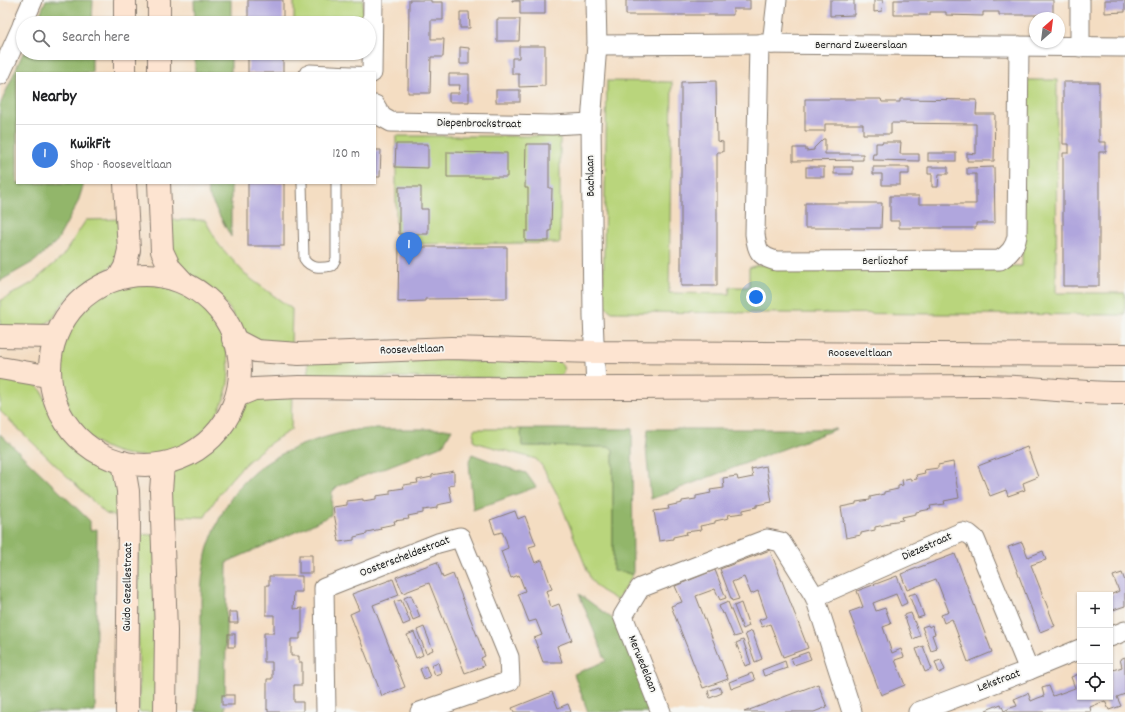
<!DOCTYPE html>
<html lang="en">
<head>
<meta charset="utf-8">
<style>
	:root { --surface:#fff; --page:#f6f6f6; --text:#202124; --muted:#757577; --line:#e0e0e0; --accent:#b45309 }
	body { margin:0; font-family:Dekko,sans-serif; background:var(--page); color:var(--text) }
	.controls { position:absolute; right:12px; bottom:12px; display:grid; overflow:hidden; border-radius:0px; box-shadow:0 1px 3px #0004 }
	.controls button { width:36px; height:36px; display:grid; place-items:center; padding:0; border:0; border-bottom:1px solid var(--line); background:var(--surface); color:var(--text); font:20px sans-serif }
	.compass { position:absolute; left:1029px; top:12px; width:36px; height:36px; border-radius:50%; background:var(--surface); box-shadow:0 1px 3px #0004; rotate:28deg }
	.you { position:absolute; left:756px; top:297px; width:14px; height:14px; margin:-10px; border:3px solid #fff; border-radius:50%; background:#1a73e8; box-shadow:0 0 0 6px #1a73e833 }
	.badge { display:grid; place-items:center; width:26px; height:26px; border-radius:50%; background:var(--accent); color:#fff; font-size:13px; font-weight:700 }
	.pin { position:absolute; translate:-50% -33px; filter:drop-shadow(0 1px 2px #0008) }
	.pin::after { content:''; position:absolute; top:21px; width:14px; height:12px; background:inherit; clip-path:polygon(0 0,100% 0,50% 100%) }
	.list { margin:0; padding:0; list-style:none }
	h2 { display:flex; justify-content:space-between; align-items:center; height:52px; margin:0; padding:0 16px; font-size:17px }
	h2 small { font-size:13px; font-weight:400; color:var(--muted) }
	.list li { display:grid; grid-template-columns:26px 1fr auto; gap:12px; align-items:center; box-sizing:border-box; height:60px; padding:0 16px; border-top:1px solid var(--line) }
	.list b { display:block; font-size:15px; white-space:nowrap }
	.list p { margin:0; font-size:13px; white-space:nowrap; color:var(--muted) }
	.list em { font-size:13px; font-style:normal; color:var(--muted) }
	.icon { flex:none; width:22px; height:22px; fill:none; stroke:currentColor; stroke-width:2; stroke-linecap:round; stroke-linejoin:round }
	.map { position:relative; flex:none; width:1125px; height:712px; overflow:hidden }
	.search { position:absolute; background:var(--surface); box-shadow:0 1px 3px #0004; left:16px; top:16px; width:360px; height:44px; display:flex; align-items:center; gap:10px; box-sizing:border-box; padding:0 14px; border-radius:22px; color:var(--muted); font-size:15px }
	.panel { position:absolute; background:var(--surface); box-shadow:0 1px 3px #0004; left:16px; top:72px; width:360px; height:112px; border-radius:0px }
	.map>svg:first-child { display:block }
	.green { fill:#b9d57b; stroke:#6a784c }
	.forest { fill:#92b66b; stroke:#576944 }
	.building { fill:#b0a6dd }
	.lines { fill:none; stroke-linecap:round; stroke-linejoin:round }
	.lane-casing { stroke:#887c6f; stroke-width:11 }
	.street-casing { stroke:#887c6f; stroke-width:21 }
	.secondary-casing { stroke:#887c6f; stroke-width:24 }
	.lane { stroke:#fff; stroke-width:9 }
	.street { stroke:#fff; stroke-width:19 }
	.secondary { stroke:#fde4d1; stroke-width:22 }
	.labels { text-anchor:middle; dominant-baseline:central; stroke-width:3.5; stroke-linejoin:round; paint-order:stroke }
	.street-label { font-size:12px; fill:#1c1c1c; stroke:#f6f6f2 }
</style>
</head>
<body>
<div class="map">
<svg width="1125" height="712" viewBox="0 0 1125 712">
	<rect width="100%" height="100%" fill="#f6f6f2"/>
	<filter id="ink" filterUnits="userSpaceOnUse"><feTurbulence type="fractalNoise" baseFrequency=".025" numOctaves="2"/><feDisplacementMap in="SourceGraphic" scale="8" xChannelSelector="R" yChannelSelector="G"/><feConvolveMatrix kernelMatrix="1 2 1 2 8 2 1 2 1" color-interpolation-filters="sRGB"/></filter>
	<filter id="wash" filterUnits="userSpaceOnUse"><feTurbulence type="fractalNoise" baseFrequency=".012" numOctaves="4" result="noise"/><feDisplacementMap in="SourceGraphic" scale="16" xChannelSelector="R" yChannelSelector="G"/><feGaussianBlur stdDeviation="0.9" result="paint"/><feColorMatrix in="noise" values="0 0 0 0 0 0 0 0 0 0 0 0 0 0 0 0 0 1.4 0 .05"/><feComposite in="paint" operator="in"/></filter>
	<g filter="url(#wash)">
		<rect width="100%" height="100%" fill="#f4ddc2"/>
		<g class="green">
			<rect x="294" y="0" width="69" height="23"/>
			<polygon points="1023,80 1057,80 1056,293 1125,293 1125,315 612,312 603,305 607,81 672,82 669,293 729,294 730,287 749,287 749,268 757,265 1022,266"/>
			<polygon points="396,136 560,136 560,243 396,244"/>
			<polygon points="123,219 120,253 115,264 76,290 63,303 53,319 39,328 0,329 0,301 32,283 62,257 86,220"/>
			<polygon points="167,220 205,220 219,245 247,276 292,309 291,347 248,339 229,308 221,299 201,282 192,277 172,258"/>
			<circle cx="143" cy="370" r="86"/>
			<path d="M430 356 476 362 557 361C565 365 566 373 558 378L309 377 308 361Z"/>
			<polygon points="0,375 35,384 42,391 47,405 56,422 71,442 88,456 110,470 119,483 120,517 106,514 0,411"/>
			<path d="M292 392 291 430C254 451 225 480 205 517L166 516 170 477 178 468 206 452 223 436 234 421 240 410 248 401Z"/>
			<polygon points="474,429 521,429 522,446 610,447 613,449 613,571 624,572 633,575 632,576 617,600 600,590 591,580 557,494 542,466 536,459 474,442"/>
			<polygon points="138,534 155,535 156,712 139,712"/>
		</g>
		<g class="forest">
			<polygon points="46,0 93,0 92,23 36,23"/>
			<polygon points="194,0 231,0 231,23 195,23"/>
			<polygon points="23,53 92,53 92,73 17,73 17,183 84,183 78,202 57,241 35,261 0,281 0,105"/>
			<rect x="195" y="53" width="36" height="20"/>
			<polygon points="206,183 231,183 231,237 209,196"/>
			<path d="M380 429H452L443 445 338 486 332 492 331 515 309 526 227 562 225 712H196C199 682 200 652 201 621 201 614 201 607 201 600 201 586 203 570 206 555 208 545 213 534 217 524 224 508 233 493 245 481 271 453 313 439 350 431 360 429 370 429 380 429Z"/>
			<polygon points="521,429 632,429 633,575 624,572 613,571 613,449 610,447 522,446"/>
			<polygon points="648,429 836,429 651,499 646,449"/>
			<polygon points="0,434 90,521 90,530 97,529 95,712 0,712"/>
			<polygon points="472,454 508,468 526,473 536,487 473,510 469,461"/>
			<polygon points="579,594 621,625 655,712 588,712 574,674 606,661"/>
		</g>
		<g id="blocks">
			<g class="building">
				<rect x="248" y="0" width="35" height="23"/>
				<polygon points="409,0 431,0 431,2 443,2 443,20 431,20 431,39 444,39 443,57 431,57 430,93 408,93"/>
				<polygon points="512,0 545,0 545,14 520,14 520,1 512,1"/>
				<polygon points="626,0 750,0 750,9 733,9 733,15 626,15"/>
				<polygon points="830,0 854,0 854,15 830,16"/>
				<polygon points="874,0 883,0 882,11 874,12"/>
				<polygon points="894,0 1053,0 1053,15 999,15 999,12 983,12 983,16 946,15 946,12 930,12 930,15 894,15"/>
				<polygon points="1105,0 1125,0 1125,12 1105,13"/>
				<polygon points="460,12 469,12 470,28 460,28"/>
				<polygon points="497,19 520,19 519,41 497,41"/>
				<polygon points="519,46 545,46 545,86 519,87 519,74 512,74 512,58 519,58"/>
				<polygon points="460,47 469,48 469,64 460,64"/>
				<rect x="248" y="53" width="35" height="20"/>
				<polygon points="449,74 469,74 469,102 449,102 449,93 459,93 460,85 449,85"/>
				<polygon points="716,81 717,141 723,142 723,152 717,152 717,286 681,286 681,82"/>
				<polygon points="1063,82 1099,82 1099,142 1106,142 1106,152 1099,152 1099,286 1063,286 1063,153 1069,153 1069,144 1063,144"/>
				<rect x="496" y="90" width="24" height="12"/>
				<polygon points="805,99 881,99 882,102 900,102 900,99 977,100 976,114 995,114 994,161 967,161 967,153 976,154 976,124 891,123 891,134 863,134 863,124 825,124 825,131 805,131"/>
				<polygon points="823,139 825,139 825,154 863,154 863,160 793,161 793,148 806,148 806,151 814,150 814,148"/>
				<polygon points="882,142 901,142 900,154 919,154 919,161 872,160 873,154 876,154 876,143 882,143"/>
				<polygon points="396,144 428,144 428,168 395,167"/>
				<polygon points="526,144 549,144 549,188 552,188 551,231 549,231 549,241 525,241 525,231 528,231 528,188 525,188"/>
				<polygon points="375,150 381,150 380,177 375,177"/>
				<polygon points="447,152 507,153 507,177 447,177"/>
				<rect x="928" y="153" width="28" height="8"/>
				<rect x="806" y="167" width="18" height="10"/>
				<rect x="834" y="167" width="19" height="7"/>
				<polygon points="873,167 909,167 909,174 900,174 900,185 882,185 882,174 873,174"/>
				<polygon points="928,167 948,167 948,174 939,174 938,187 932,187 932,174 928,174"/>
				<polygon points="994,167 995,223 976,223 976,228 899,228 899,221 890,221 890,196 919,196 919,204 976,204 976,174 967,174 967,168"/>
				<rect x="248" y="183" width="36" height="63"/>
				<polygon points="399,187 421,187 421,209 428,209 428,234 399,234"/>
				<polygon points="805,203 882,203 881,228 805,228"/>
				<polygon points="399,247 507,247 507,298 425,299 425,301 398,302"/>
				<polygon points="1027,447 1038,477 1023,483 1025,490 1008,496 1006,490 990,496 978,466"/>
				<polygon points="953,462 959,498 944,501 945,504 930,506 931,509 916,512 916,514 902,517 903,520 889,522 889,524 875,527 875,530 861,533 861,535 846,538 841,507 856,504 856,502 870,500 870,497 884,494 884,492 898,489 898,486 903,485 902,480 910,478 911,480 917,479 916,475 925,473 924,470 938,468 938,465"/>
				<polygon points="766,466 772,502 757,505 757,507 743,510 743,513 728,515 729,518 715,521 715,523 700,526 701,530 686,532 687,534 673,537 673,539 659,541 654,511 669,509 668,506 682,503 682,501 696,499 696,496 711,493 710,490 724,488 723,478 737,476 738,480 753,477 751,469"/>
				<polygon points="454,471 454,485 449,486 452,502 437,505 437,508 423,510 423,513 408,516 409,519 394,521 395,524 380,527 381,529 367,532 367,534 354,537 354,540 339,542 333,507 347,505 347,501 363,499 363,501 376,499 376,496 390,494 390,490 404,488 403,485 418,483 417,480 432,477 432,475"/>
				<polygon points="515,511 518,519 525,516 536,545 529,547 535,563 542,560 552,589 546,591 551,607 559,604 572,640 557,646 562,662 543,662 534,638 542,635 536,620 529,622 518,594 525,591 519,575 511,578 501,551 508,548 506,540 502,532 495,534 490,520"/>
				<polygon points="1022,542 1028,557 1043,551 1046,560 1031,565 1055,626 1040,632 1008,547"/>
				<polygon points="770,550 808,648 783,657 770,624 762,627 759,620 767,617 758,591 751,594 744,577 732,582 739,599 732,601 720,569"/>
				<polygon points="955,554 992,652 968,662 952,619 944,623 941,615 949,612 936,579 907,590 901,574"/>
				<rect x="299" y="555" width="13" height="18"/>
				<polygon points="437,562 443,578 453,574 485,656 481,658 484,666 465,673 429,583 403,593 396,577"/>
				<polygon points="715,570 726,598 720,600 715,589 696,596 728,679 703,688 671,606 682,602 675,586"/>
				<polygon points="1122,573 1125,581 1125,606 1110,611 1110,595 1119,591 1113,576"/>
				<polygon points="269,576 302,576 302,592 294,592 293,609 302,608 302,633 300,633 300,639 291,639 291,656 299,656 299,662 302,662 302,685 294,685 294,702 303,702 303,712 268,712 268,709 267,710 267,679 272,679 272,662 264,662 264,633 274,633 274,615 266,615 266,585 269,585"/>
				<polygon points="897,576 907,603 901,606 896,594 873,603 876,611 885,608 891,624 883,627 892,653 901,649 904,657 895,660 905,685 881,695 849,612 863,607 857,591"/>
				<polygon points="393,579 399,595 373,605 405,687 382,696 350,614 359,610 352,594"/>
				<polygon points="916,593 924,616 918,618 909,595"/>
				<polygon points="411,595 420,617 413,620 404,598"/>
				<polygon points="401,600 410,622 403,625 394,602"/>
				<polygon points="728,602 741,635 734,637 724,613 722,614 719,606"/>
				<polygon points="741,603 749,626 743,629 734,606"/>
				<polygon points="229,612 237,612 238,623 229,623"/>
				<polygon points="911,613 920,636 913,639 904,615"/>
				<polygon points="928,625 929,627 932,625 935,634 932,635 937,649 931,651 922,627"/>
				<polygon points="424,627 433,650 426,653 417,630"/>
				<polygon points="752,631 762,659 755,662 745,634"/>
				<polygon points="414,632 423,655 416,658 407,635"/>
				<rect x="228" y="634" width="7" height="13"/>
				<polygon points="743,640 751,664 745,666 736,643"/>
				<polygon points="923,646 932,669 925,672 916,649"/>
				<polygon points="808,652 811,659 794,665 791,658"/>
				<polygon points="1125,657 1125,694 1117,697 1121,706 1109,710 1105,701 1090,707 1091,712 987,712 986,710 1001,704 1004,711 1010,708 1017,706 1014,699 1028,693 1031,701 1038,698 1044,696 1042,688 1049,686 1053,696 1075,688 1071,677 1079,674 1080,697 1110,697 1110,671 1122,667 1120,659"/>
				<polygon points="941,660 945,670 939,673 935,662"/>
				<polygon points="785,661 787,668 764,676 762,670"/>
				<polygon points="438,662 441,673 435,675 431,665"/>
				<polygon points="426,666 430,677 424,679 420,669"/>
				<polygon points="752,673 755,680 731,689 729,682"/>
				<polygon points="818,684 827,707 814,712 744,712"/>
				<polygon points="719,687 722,693 710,698 708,691"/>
				<polygon points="552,692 558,708 568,704 571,712 514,712 512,708"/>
				<rect x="222" y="695" width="12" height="10"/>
			</g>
		</g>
	</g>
	<g filter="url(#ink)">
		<use href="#blocks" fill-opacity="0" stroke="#887c6f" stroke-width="1"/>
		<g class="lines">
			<g class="lane-casing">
				<g id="lane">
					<polyline points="304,73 305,71 310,69 372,72"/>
					<path d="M302 183 304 259C310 269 321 268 332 266L336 259V183"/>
				</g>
			</g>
			<g class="street-casing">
				<g id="street">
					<polyline points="596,0 597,45 591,123 593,317 596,388"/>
					<polyline points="23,23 33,0"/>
					<path d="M759 44 755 234C757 251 759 256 776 261L1000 260C1009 254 1015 248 1017 236L1019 46"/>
					<polyline points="772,44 777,0"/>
					<polyline points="597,45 759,44 1125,47"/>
					<polyline points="1080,47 1080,0"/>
					<polyline points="372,73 373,0"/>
					<polyline points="0,75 23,24"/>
					<polyline points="375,105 382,117 391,122 552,125 591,123"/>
					<polyline points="815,597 962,532 969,534 975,539 1029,670"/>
					<polyline points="1110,637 1125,631"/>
					<polyline points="326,712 324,588 438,543 460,537 509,657 510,681 420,712"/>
					<polyline points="661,712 623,616 640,588 767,539 781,542 815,597 852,712"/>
					<polyline points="918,712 1029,670 1080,649"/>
				</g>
			</g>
			<g class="secondary-casing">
				<g id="secondary">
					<polyline points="125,23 125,0"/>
					<polyline points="159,23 159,0"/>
					<polyline points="125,73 125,53"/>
					<polyline points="159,73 159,53"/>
					<polyline points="159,183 162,251 170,268 183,282"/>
					<circle cx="145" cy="370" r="95"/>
					<polyline points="118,279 125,267 129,250 125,183"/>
					<polyline points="0,336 53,337"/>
					<polyline points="233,339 256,351 299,354 451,348 595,352 1125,355"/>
					<polyline points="0,368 47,376"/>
					<path d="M237 396 254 389 299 387C527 390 756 387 984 386 1031 386 1078 394 1125 393"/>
					<polyline points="123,462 128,491 129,523 127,712"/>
					<polyline points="163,465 161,491 166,631 165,712"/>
				</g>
			</g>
			<use href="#lane" class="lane"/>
			<use href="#street" class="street"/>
			<use href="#secondary" class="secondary"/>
		</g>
	</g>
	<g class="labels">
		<g class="street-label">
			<text x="861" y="45">Bernard Zweerslaan</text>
			<text transform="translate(479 124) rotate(1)">Diepenbrockstraat</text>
			<text transform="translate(591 176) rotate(-91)">Bachlaan</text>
			<text x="885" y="261">Berliozhof</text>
			<text transform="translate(412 350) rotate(-2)">Rooseveltlaan</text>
			<text x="860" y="353">Rooseveltlaan</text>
			<text transform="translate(927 547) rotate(-24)">Diezestraat</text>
			<text transform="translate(405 557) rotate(-21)">Oosterscheldestraat</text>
			<text transform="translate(128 587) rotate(-89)">Guido Gezellestraat</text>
			<text transform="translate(642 664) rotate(68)">Merwedelaan</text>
			<text transform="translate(999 681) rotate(-21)">Lekstraat</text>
		</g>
	</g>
</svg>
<div class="controls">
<button>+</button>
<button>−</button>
<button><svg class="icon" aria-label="locate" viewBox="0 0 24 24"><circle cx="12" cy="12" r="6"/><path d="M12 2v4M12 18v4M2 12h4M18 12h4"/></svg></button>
</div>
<svg class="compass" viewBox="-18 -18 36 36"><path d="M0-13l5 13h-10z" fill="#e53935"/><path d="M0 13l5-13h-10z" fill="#757577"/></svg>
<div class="you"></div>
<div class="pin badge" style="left:409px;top:265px;background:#3f7fe0">1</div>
<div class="search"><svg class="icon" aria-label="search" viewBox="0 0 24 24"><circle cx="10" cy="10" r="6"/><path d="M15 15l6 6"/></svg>Search here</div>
<section class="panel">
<h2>Nearby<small></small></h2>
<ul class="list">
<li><span class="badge" style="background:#3f7fe0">1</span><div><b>KwikFit</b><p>Shop · Rooseveltlaan</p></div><em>120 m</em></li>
</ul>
</section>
</div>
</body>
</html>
